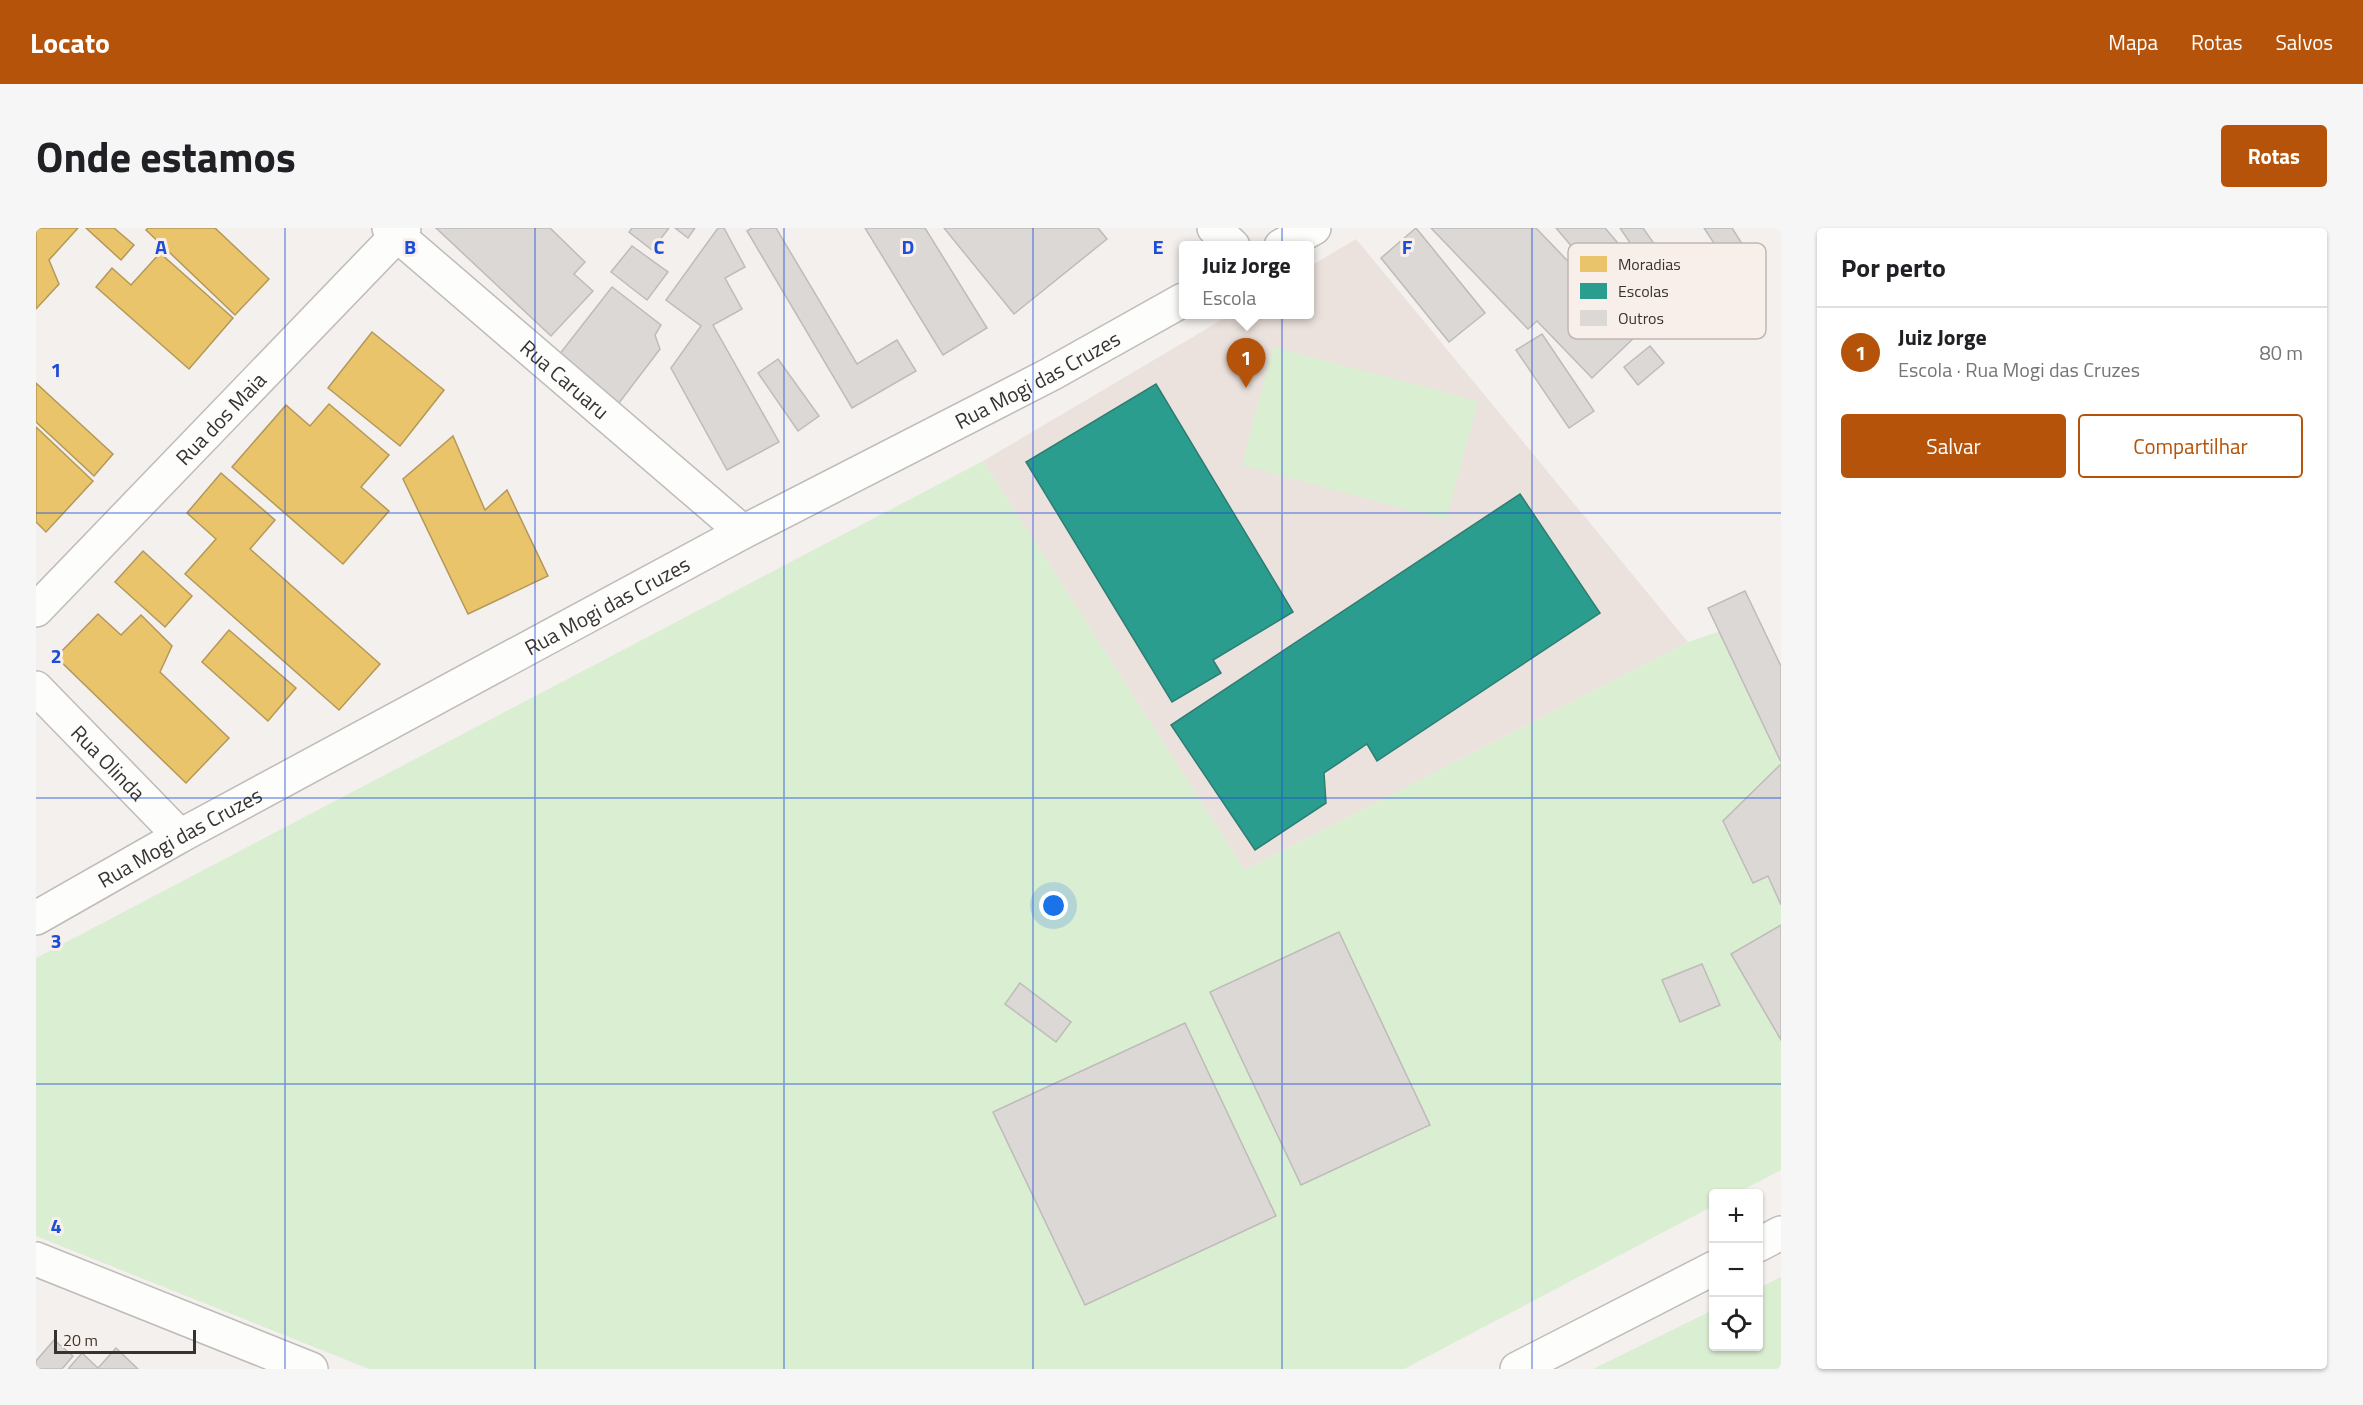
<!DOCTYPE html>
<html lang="pt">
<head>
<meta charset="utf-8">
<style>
	:root { --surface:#fff; --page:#f6f6f6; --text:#202124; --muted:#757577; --line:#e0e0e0; --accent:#b45309 }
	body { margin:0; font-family:"Titillium Web",sans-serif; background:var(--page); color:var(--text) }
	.controls { position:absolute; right:18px; bottom:18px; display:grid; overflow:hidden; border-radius:6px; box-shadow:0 2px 4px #0004 }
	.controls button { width:54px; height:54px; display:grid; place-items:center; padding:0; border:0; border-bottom:2px solid var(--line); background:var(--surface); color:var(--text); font:30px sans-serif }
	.scale { position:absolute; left:18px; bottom:15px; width:142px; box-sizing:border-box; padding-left:6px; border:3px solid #373331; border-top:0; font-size:16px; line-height:21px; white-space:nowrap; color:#373331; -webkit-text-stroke:4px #f8efea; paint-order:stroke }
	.you { position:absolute; left:1018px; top:678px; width:21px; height:21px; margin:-15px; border:4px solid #fff; border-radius:50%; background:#1a73e8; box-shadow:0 0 0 9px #1a73e833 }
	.badge { display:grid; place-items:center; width:39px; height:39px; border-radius:50%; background:var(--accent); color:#fff; font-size:20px; font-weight:700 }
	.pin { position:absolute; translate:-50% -50px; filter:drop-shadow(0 2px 3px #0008) }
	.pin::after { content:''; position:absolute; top:32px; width:21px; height:18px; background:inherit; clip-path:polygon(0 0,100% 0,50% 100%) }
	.popup { position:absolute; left:1143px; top:13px; width:135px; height:78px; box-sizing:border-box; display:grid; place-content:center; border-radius:6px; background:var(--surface); filter:drop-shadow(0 2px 4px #0005); font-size:20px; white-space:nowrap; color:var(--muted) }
	.popup b { font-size:22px; color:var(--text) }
	.popup::after { content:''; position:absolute; left:50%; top:100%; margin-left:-12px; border:12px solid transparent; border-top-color:var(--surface) }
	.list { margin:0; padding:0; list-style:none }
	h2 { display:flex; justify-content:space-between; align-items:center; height:78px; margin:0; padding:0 24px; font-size:26px }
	h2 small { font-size:20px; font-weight:400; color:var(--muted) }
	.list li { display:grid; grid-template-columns:39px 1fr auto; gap:18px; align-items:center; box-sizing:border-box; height:90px; padding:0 24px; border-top:2px solid var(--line) }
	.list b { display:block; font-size:22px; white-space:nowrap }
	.list p { margin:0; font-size:20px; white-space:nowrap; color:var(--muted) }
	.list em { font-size:20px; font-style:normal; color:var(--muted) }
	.actions { display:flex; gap:12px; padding:18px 24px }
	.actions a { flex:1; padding:14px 0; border:2px solid var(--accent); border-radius:6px; text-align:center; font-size:21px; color:var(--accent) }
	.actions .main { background:var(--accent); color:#fff }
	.icon { flex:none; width:33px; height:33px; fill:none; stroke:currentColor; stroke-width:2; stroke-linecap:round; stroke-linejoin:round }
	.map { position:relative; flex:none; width:1745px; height:1141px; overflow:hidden; border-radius:6px }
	header { display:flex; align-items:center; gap:36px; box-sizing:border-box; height:84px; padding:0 30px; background:var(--accent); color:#fff }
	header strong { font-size:28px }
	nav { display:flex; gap:33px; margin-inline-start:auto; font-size:21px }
	.intro { display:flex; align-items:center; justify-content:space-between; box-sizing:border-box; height:144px; padding:0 36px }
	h1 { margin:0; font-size:42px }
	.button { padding:15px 27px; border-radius:6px; background:var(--accent); color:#fff; font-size:21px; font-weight:700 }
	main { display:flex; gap:36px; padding:0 36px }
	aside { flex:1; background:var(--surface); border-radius:6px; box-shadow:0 2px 4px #0004 }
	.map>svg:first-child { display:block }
	.built { fill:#ece2dd }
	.green { fill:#daeed2 }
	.homes { fill:#e9c46a; stroke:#b49859; stroke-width:1.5 }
	.schools { fill:#2a9d8f; stroke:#2e7d73; stroke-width:1.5 }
	.building { fill:#dbd8d6; stroke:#bebbb9; stroke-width:1.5 }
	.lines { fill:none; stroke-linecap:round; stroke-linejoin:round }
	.minor-casing { stroke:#bfbbb9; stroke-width:36 }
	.minor { stroke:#fdfdfc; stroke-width:33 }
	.grid { fill:none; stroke:#1d4ed8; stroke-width:1.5; stroke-opacity:0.55 }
	.labels { text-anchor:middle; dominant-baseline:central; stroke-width:6; stroke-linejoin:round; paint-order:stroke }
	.street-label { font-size:21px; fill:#373331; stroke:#f8efea }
	.key { fill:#f8efea; stroke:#beb7b2; stroke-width:1.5 }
	.key-label { font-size:16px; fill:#373331 }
	.grid-label { font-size:20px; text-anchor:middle; font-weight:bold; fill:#1d4ed8; stroke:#f8efea; stroke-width:6; stroke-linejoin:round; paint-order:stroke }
</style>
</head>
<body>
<header>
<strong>Locato</strong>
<nav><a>Mapa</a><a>Rotas</a><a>Salvos</a></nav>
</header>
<div class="intro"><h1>Onde estamos</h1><a class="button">Rotas</a></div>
<main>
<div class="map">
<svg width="1745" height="1141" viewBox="0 0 1745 1141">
	<rect width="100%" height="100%" fill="#f4f0ee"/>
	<polygon class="built" points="1320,11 1652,414 1209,642 947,233 1194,87 1273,86 1273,39"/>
	<g class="green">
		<polygon points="1237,119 1442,173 1410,292 1206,237"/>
		<polygon points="947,233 1209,642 1652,414 1715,393 1745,451 1745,942 1701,965 1678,966 1677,978 1368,1141 333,1141 0,1008 0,730"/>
		<polygon points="1745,1049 1745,1141 1557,1141 1677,1082 1678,1118 1722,1118 1723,1060"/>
	</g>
	<g class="homes">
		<polygon points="0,0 42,0 13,32 23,56 0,81"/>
		<polygon points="50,0 78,0 98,17 85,32"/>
		<polygon points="112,0 179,0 233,51 199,87 110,2"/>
		<polygon points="124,25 197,90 153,141 60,59 76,40 95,57"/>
		<polygon points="336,104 408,162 364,218 292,160"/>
		<polygon points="0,155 77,226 58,248 0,194"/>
		<polygon points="293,176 353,227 325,259 353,283 307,336 196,239 250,177 274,198"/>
		<polygon points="0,199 57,253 10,304 0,294"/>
		<polygon points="417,208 449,282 471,262 512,348 432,386 367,251"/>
		<polygon points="185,245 239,292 214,321 344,436 303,482 149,346 180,311 151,285"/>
		<polygon points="107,323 156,368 129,399 79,354"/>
		<polygon points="62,386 85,407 105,387 136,418 124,444 193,510 150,555 20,429"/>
		<polygon points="193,402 260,460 232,493 166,434"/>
	</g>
	<g class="schools">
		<polygon points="1120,156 1257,384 1177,432 1185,445 1136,474 990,234"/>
		<polygon points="1484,266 1564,385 1341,533 1331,516 1288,545 1290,575 1219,622 1135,497"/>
	</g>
	<g class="building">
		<polygon points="400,0 514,0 549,34 538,46 557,63 515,108"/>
		<polygon points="596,0 633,0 616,22 593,4"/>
		<polygon points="639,0 659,0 652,10"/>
		<polygon points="682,0 688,0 709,39 689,50 706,81 677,97 743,214 691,242 635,140 665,98 630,72"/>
		<polygon points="716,0 740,0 821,136 861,112 880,143 816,180 711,3"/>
		<polygon points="829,0 889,0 951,100 907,127"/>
		<polygon points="908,0 1062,0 1071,11 978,86"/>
		<polygon points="1380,0 1449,85 1413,114 1345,30"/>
		<polygon points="1395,0 1500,0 1602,106 1556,150 1501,93 1492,101"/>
		<polygon points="1520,0 1569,0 1641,84 1612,108"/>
		<polygon points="1584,0 1607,0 1619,17 1603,28"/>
		<polygon points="1668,0 1696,0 1710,22 1691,35"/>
		<polygon points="596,18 632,44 611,72 575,44"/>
		<polygon points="1681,57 1698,74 1663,109 1646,92"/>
		<polygon points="576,59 625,97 619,107 624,121 583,175 523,127"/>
		<polygon points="1506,106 1558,183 1533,200 1480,122"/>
		<polygon points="1614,118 1628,135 1602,157 1588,139"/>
		<polygon points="742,131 783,188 762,203 722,145"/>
		<polygon points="1709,363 1745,438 1745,534 1672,380"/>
		<polygon points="1745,536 1745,677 1732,648 1717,655 1687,593"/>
		<polygon points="1745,697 1745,812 1695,726"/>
		<polygon points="1303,704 1394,897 1265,957 1174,764"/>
		<polygon points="1666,736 1684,777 1644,794 1626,752"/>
		<polygon points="984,755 1035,794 1020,814 969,776"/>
		<polygon points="1149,795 1240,988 1049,1077 957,884"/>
		<polygon points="18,1112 37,1128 26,1141 0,1141 0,1133"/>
		<polygon points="80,1120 102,1141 32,1141 46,1125 62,1140"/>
	</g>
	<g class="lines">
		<g class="minor-casing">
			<g id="minor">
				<path id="s1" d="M353 0 707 304"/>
				<polyline points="1178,0 1197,18"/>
				<polyline points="1245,18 1278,0"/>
				<path id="s2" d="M0 382 368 0"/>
				<path id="s3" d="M0 460 144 608"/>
				<path id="s4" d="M0 690 144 608 707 304 1015 146 1147 72"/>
				<polyline points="1722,1017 1745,1005"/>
				<polyline points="0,1031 275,1141"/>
				<polyline points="1481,1141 1678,1040"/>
			</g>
		</g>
		<use href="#minor" class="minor"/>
	</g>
	<path class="grid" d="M249 0V1141M499 0V1141M748 0V1141M997 0V1141M1246 0V1141M1496 0V1141M0 285H1745M0 570H1745M0 856H1745"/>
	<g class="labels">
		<g class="street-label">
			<text stroke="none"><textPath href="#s4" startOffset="1137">Rua Mogi das Cruzes</textPath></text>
			<text stroke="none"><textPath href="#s1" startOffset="232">Rua Caruaru</textPath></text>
			<text stroke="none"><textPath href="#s2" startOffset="266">Rua dos Maia</textPath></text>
			<text stroke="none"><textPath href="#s4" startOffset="651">Rua Mogi das Cruzes</textPath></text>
			<text stroke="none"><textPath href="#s3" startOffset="104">Rua Olinda</textPath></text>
			<text stroke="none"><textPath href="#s4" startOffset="165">Rua Mogi das Cruzes</textPath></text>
		</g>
	</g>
	<rect x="1532" y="15" width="198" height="96" rx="9" class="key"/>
	<rect x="1544" y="28" width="27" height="16" fill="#e9c46a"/>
	<rect x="1544" y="55" width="27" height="16" fill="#2a9d8f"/>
	<rect x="1544" y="82" width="27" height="16" fill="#dbd8d6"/>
	<g class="key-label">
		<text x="1582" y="42">Moradias</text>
		<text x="1582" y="69">Escolas</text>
		<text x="1582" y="96">Outros</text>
	</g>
	<g class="grid-label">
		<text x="125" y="26">A</text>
		<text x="374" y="26">B</text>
		<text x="623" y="26">C</text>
		<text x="872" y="26">D</text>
		<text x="1122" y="26">E</text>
		<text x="1371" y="26">F</text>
		<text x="20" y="149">1</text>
		<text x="20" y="435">2</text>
		<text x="20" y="720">3</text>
		<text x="20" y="1005">4</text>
	</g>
</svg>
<div class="controls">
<button>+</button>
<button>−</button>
<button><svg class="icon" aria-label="locate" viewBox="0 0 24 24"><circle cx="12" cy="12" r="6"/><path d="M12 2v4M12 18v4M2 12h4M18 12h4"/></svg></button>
</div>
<div class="scale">20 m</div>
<div class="you"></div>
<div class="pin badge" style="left:1210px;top:160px">1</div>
<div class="popup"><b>Juiz Jorge</b>Escola</div>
</div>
<aside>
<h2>Por perto<small></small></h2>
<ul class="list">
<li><span class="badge">1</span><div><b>Juiz Jorge</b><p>Escola · Rua Mogi das Cruzes</p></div><em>80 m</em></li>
</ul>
<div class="actions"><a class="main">Salvar</a><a>Compartilhar</a></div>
</aside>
</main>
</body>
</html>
